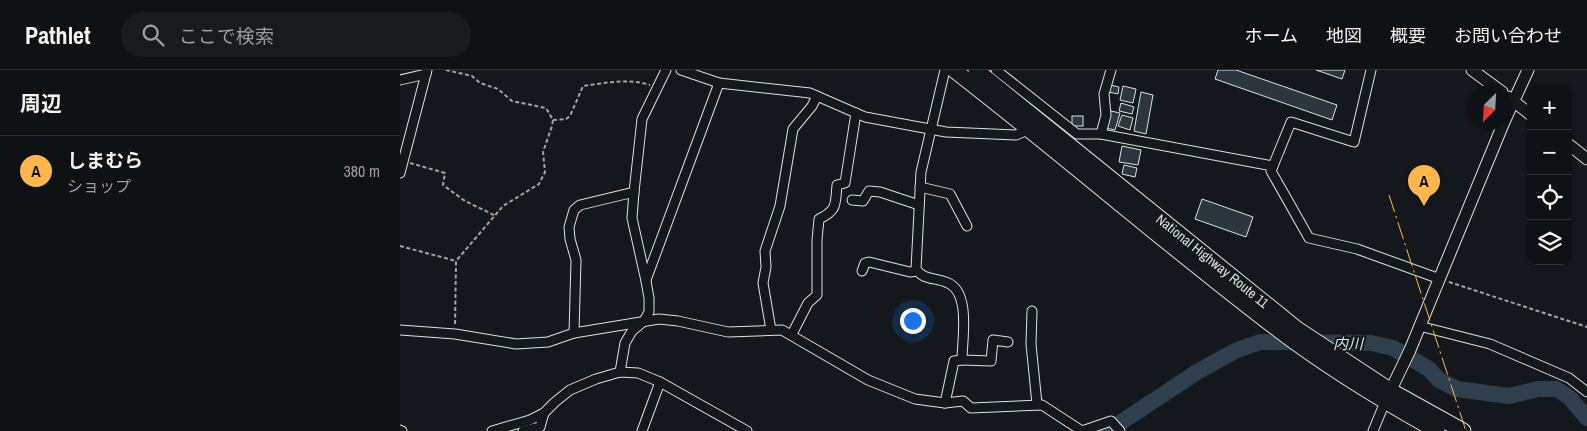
<!DOCTYPE html>
<html lang="ja">
<head>
<meta charset="utf-8">
<style>
	:root { --surface:#0f1215; --page:#181b1e; --text:#f1f3f6; --muted:#9b9ea0; --line:#2f3234; --accent:#ffb74d }
	body { margin:0; font-family:"Archivo Narrow","Noto Sans JP",sans-serif; background:var(--page); color:var(--text) }
	.controls { position:absolute; right:15px; top:15px; display:grid; overflow:hidden; border-radius:10px; box-shadow:0 1px 4px #0004 }
	.controls button { width:45px; height:45px; display:grid; place-items:center; padding:0; border:0; border-bottom:1px solid var(--line); background:var(--surface); color:var(--text); font:25px sans-serif }
	.compass { position:absolute; left:1067px; top:15px; width:45px; height:45px; border-radius:50%; background:var(--surface); box-shadow:0 1px 4px #0004; rotate:204deg }
	.you { position:absolute; left:512px; top:250px; width:18px; height:18px; margin:-12px; border:4px solid #fff; border-radius:50%; background:#1a73e8; box-shadow:0 0 0 8px #1a73e833 }
	.badge { display:grid; place-items:center; width:32px; height:32px; border-radius:50%; background:var(--accent); color:#111; font-size:16px; font-weight:700 }
	.pin { position:absolute; translate:-50% -41px; filter:drop-shadow(0 1px 2px #0008) }
	.pin::after { content:''; position:absolute; top:26px; width:18px; height:15px; background:inherit; clip-path:polygon(0 0,100% 0,50% 100%) }
	.list { margin:0; padding:0; list-style:none }
	h2 { display:flex; justify-content:space-between; align-items:center; height:65px; margin:0; padding:0 20px; font-size:21px }
	h2 small { font-size:16px; font-weight:400; color:var(--muted) }
	.list li { display:grid; grid-template-columns:32px 1fr auto; gap:15px; align-items:center; box-sizing:border-box; height:70px; padding:0 20px; border-top:1px solid var(--line) }
	.list b { display:block; font-size:19px; white-space:nowrap }
	.list p { margin:0; font-size:16px; white-space:nowrap; color:var(--muted) }
	.list em { font-size:16px; font-style:normal; color:var(--muted) }
	.icon { flex:none; width:28px; height:28px; fill:none; stroke:currentColor; stroke-width:2; stroke-linecap:round; stroke-linejoin:round }
	.map { position:relative; flex:none; width:1187px; height:361px; overflow:hidden }
	header { display:flex; align-items:center; gap:30px; box-sizing:border-box; height:70px; padding:0 25px; background:var(--surface); border-bottom:1px solid var(--line) }
	header strong { font-size:24px }
	nav { display:flex; gap:28px; margin-inline-start:auto; font-size:18px }
	.search { width:350px; height:45px; background:var(--page); display:flex; align-items:center; gap:12px; box-sizing:border-box; padding:0 18px; border-radius:28px; color:var(--muted); font-size:19px }
	main { display:flex }
	aside { flex:1; background:var(--surface) }
	.map>svg:first-child { display:block }
	.lines { fill:none; stroke-linecap:round; stroke-linejoin:round }
	.river { stroke:#2f3f4d; stroke-width:16 }
	.building { fill:#2c363c; stroke:#d8e6dc }
	.street-casing { stroke:#d8e6dc; stroke-width:11 }
	.secondary-casing { stroke:#d8e6dc; stroke-width:13 }
	.highway-casing { stroke:#d8e6dc; stroke-width:17 }
	.path { stroke:#9da8a2; stroke-width:2; stroke-dasharray:4 2.5; stroke-linecap:butt }
	.street { stroke:#14181c; stroke-width:9 }
	.secondary { stroke:#14181c; stroke-width:11 }
	.highway { stroke:#14181c; stroke-width:15 }
	.power { stroke:#ffb74d; stroke-width:1; stroke-dasharray:18 4 2.5 4; stroke-linecap:butt }
	.labels { text-anchor:middle; dominant-baseline:central; stroke-width:4; stroke-linejoin:round; paint-order:stroke }
	.street-label { font-size:14px; fill:#d8e6dc; stroke:#14181c }
	.water-label { font-size:15px; font-style:italic; fill:#d8e6dc; stroke:#14181c }
</style>
</head>
<body>
<header>
<strong>Pathlet</strong>
<div class="search"><svg class="icon" aria-label="search" viewBox="0 0 24 24"><circle cx="10" cy="10" r="6"/><path d="M15 15l6 6"/></svg>ここで検索</div>
<nav><a>ホーム</a><a>地図</a><a>概要</a><a>お問い合わせ</a></nav>
</header>
<main>
<aside>
<h2>周辺<small></small></h2>
<ul class="list">
<li><span class="badge">A</span><div><b>しまむら</b><p>ショップ</p></div><em>380 m</em></li>
</ul>
</aside>
<div class="map">
<svg width="1187" height="361" viewBox="0 0 1187 361">
	<rect width="100%" height="100%" fill="#14181c"/>
	<g class="lines">
		<polyline class="river" points="708,361 797,302 835,281 860,272 971,273 993,278 1029,299 1039,310 1057,319 1109,326 1138,319 1157,319 1170,328 1187,348"/>
	</g>
	<g class="building">
		<polygon points="818,0 836,0 937,35 932,50 815,9"/>
		<polygon points="916,0 945,0 942,9"/>
		<polygon points="710,15 719,17 718,24 709,22"/>
		<polygon points="723,16 736,19 733,33 720,30"/>
		<polygon points="741,22 753,25 746,64 734,61"/>
		<polygon points="721,33 734,37 732,44 719,41"/>
		<polygon points="711,41 720,43 715,60 706,58"/>
		<polygon points="722,45 733,48 730,60 718,56"/>
		<rect x="672" y="46" width="11" height="10"/>
		<polygon points="722,76 741,80 738,95 719,92"/>
		<polygon points="724,95 737,98 735,107 722,104"/>
		<polygon points="802,129 853,147 846,167 795,149"/>
	</g>
	<g class="lines">
		<g class="street-casing">
			<g id="street">
				<polyline points="281,0 319,13 410,23 465,47 546,62 616,65 628,60"/>
				<polyline points="596,0 677,64 701,64 873,96"/>
				<polyline points="971,0 954,72 891,52 871,101 909,168 957,179 1040,209"/>
				<polyline points="0,10 26,4"/>
				<polyline points="701,64 706,45 704,24 711,0"/>
				<polyline points="0,103 27,0"/>
				<polyline points="520,117 550,124 567,156"/>
				<polyline points="452,130 463,131 469,121 480,122 519,135"/>
				<polyline points="462,201 465,193 469,192 510,202 517,201"/>
				<polyline points="246,210 319,13"/>
				<polyline points="632,241 631,274 637,334"/>
				<polyline points="1019,256 1090,274 1169,308 1187,322"/>
				<polyline points="0,260 55,264 116,274 148,272 174,263 259,249 278,251 328,262 382,260 468,310 515,329 545,333 563,331 571,338 642,335 682,361 711,351 720,361"/>
				<polyline points="371,260 363,213 366,197 365,181 380,136 393,59 412,36 417,26"/>
				<polyline points="174,263 176,190 170,169 169,157 174,140 180,135 234,122"/>
				<path d="M392 264 408 233 417 225V170L419 149C438 140 435 134 437 115L445 113 456 43"/>
				<polyline points="562,290 591,291 593,270 608,272"/>
				<polyline points="220,302 225,273 232,261 244,251 249,242 249,228 246,211 232,148 234,122 242,49 266,0"/>
				<path d="M545 333 554 291 562 290C562 270 571 223 548 213 536 207 524 211 516 199L521 102 545 0"/>
				<polyline points="0,360 2,361"/>
				<polyline points="92,361 130,350 144,343 155,332 170,320 196,309 220,302 238,303 260,312 347,361"/>
				<polyline points="123,361 140,357 144,343"/>
				<polyline points="242,361 260,312"/>
				<polyline points="973,361 985,332"/>
			</g>
		</g>
		<g class="secondary-casing">
			<g id="secondary">
				<polyline points="1072,0 1102,22"/>
				<polyline points="1108,27 1131,45"/>
				<polyline points="1104,52 1128,0"/>
				<polyline points="1168,74 1187,89"/>
				<polyline points="987,328 1010,280 1104,52"/>
			</g>
		</g>
		<g class="highway-casing">
			<g id="highway">
				<path d="M554 0C664 85 769 177 880 261 929 298 983 331 1037 361"/>
				<path id="s1" d="M576 0 897 259 991 321 1063 361"/>
			</g>
		</g>
		<g class="path">
			<polyline points="46,0 72,6 80,13 98,19 112,31 146,38 153,50 152,56 143,82 145,102 139,114 103,136 56,191 55,256"/>
			<path d="M153 50 166 49 170 46 183 16C205 13 229 8 250 15"/>
			<polyline points="10,93 45,103 43,115 65,131 96,146"/>
			<polyline points="0,176 56,191"/>
			<polyline points="1049,212 1187,257"/>
		</g>
		<use href="#street" class="street"/>
		<use href="#secondary" class="secondary"/>
		<use href="#highway" class="highway"/>
		<polyline class="power" points="989,125 1066,361"/>
	</g>
	<g class="labels">
		<g class="street-label">
			<text stroke="none"><textPath href="#s1" startOffset="304">National Highway Route 11</textPath></text>
		</g>
		<g class="water-label">
			<text x="948" y="273">内川</text>
		</g>
	</g>
</svg>
<div class="controls">
<button>+</button>
<button>−</button>
<button><svg class="icon" aria-label="locate" viewBox="0 0 24 24"><circle cx="12" cy="12" r="6"/><path d="M12 2v4M12 18v4M2 12h4M18 12h4"/></svg></button>
<button><svg class="icon" aria-label="layers" viewBox="0 0 24 24"><path d="M12 4l9 5-9 5-9-5zM3 14l9 5 9-5"/></svg></button>
</div>
<svg class="compass" viewBox="-18 -18 36 36"><path d="M0-13l5 13h-10z" fill="#e53935"/><path d="M0 13l5-13h-10z" fill="#9b9ea0"/></svg>
<div class="you"></div>
<div class="pin badge" style="left:1024px;top:136px">A</div>
</div>
</main>
</body>
</html>
